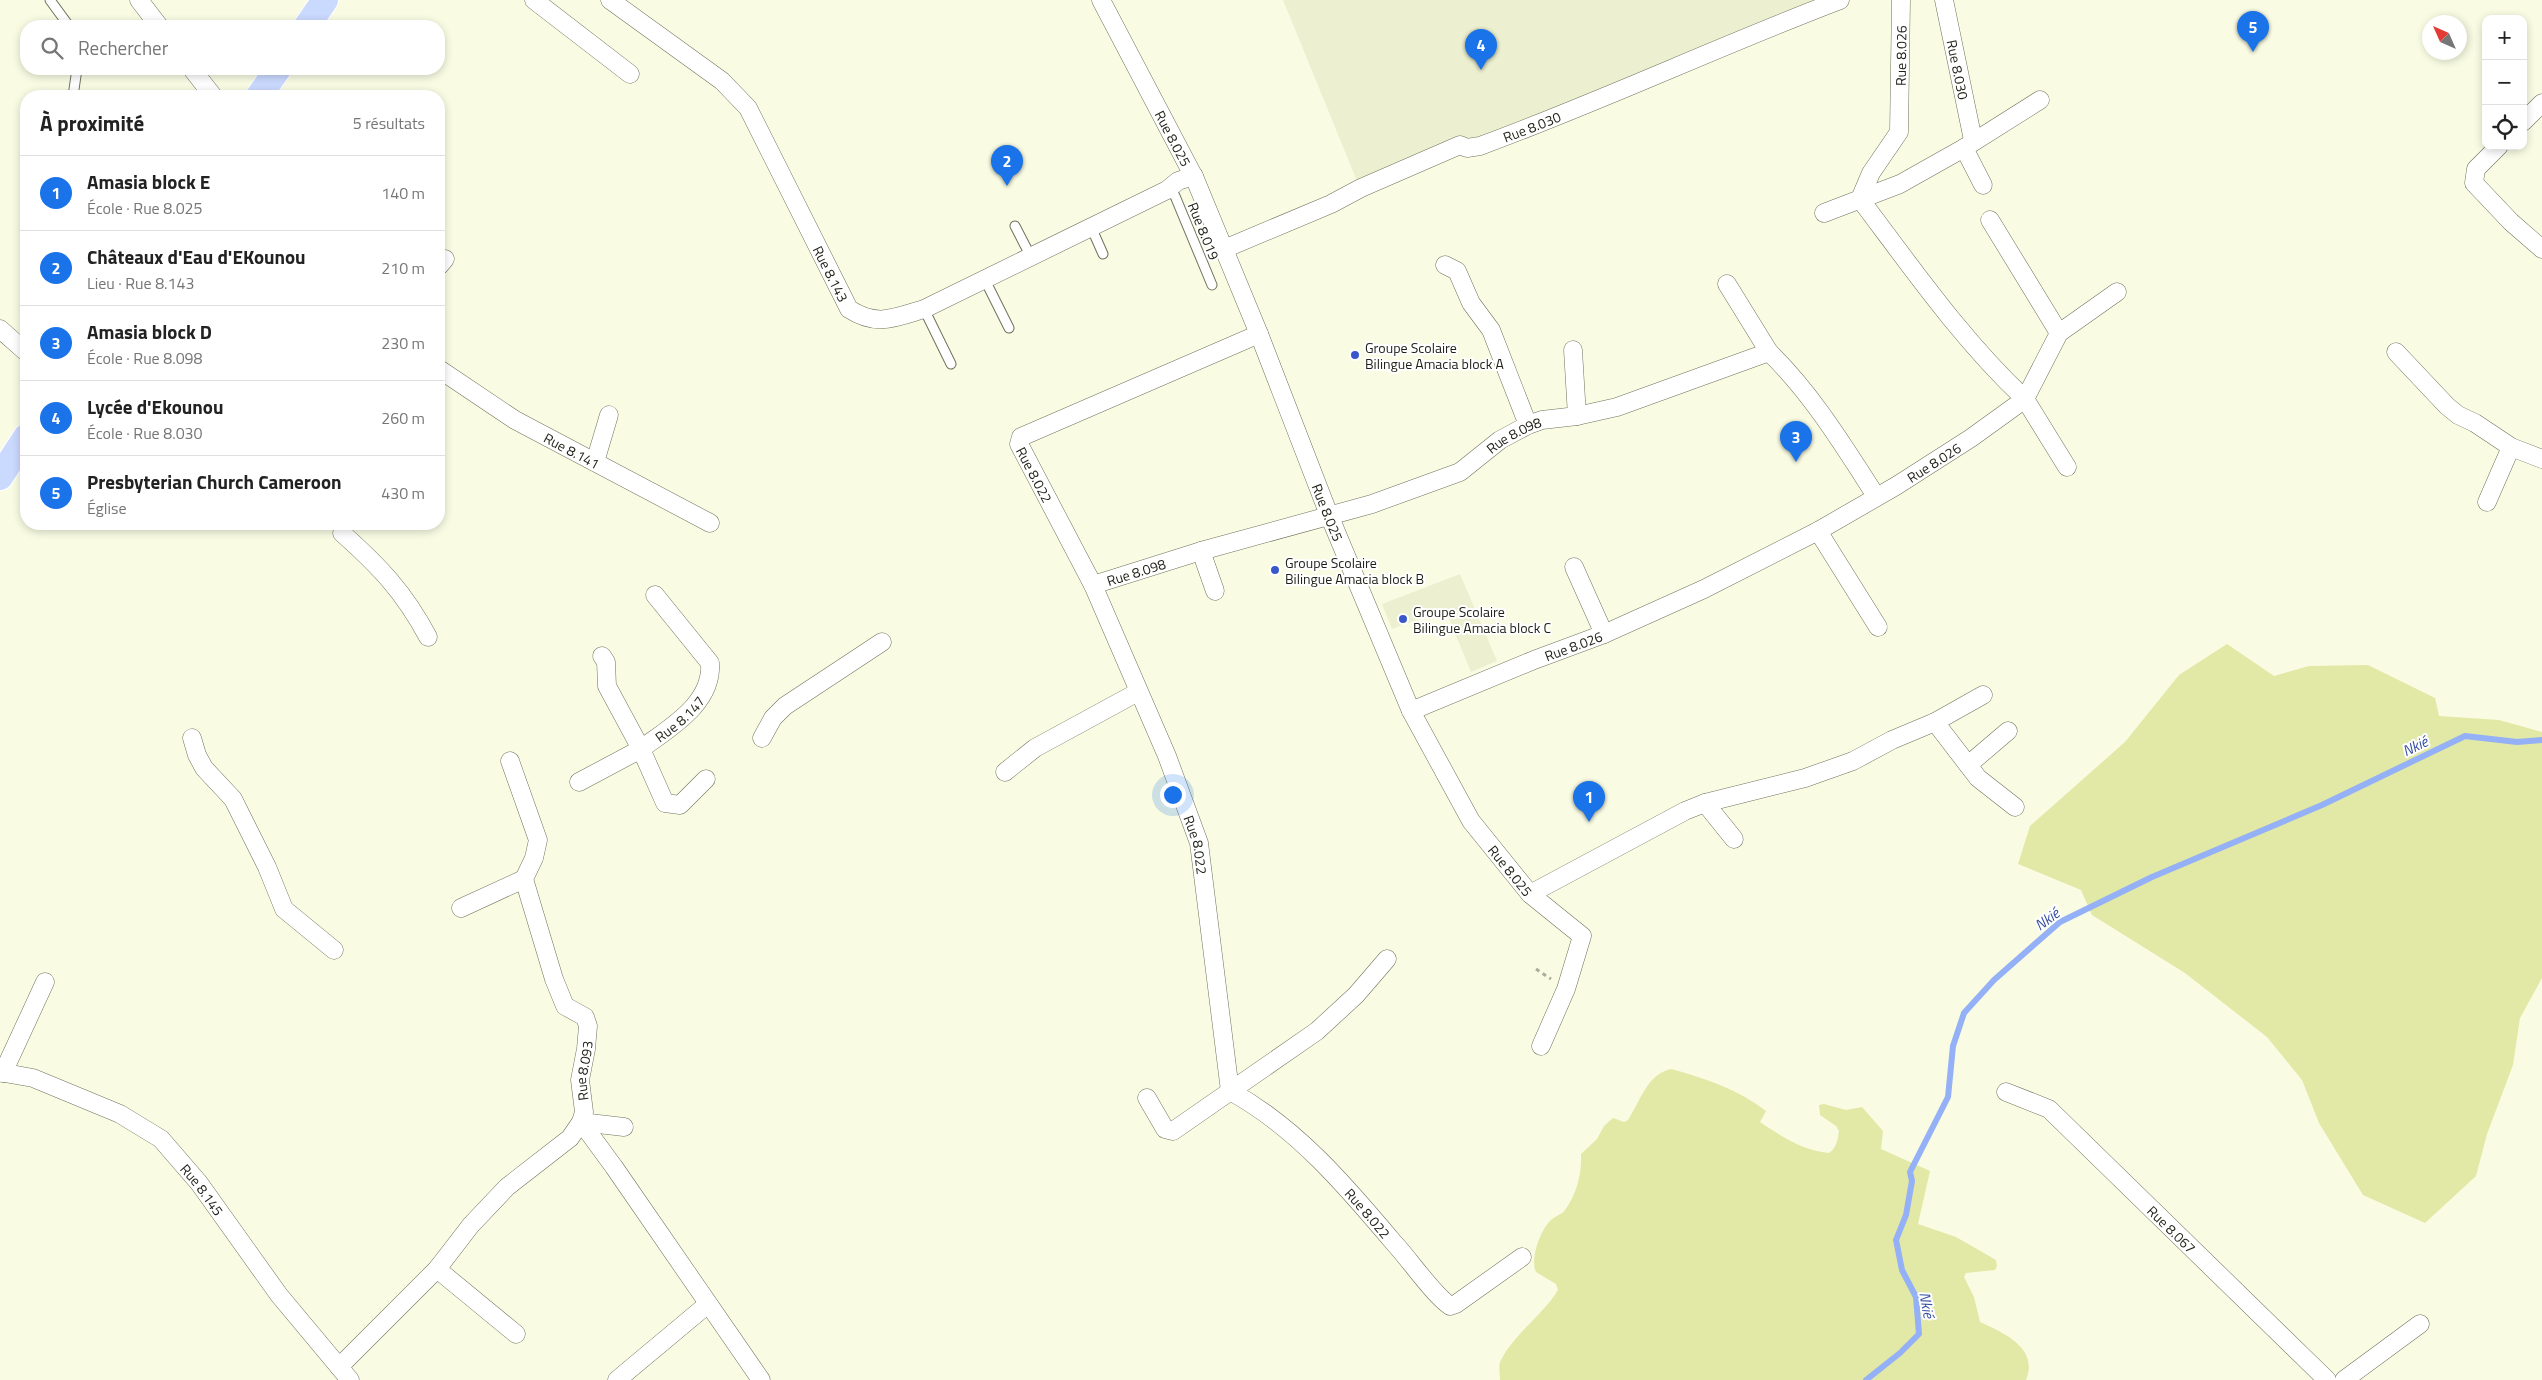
<!DOCTYPE html>
<html lang="fr">
<head>
<meta charset="utf-8">
<style>
	:root { --surface:#fff; --page:#f2f2f2; --text:#222; --muted:#767676; --line:#e0e0e0; --accent:#1a73e8 }
	body { margin:0; font-family:"Titillium Web",sans-serif; background:var(--page); color:var(--text) }
	.controls { position:absolute; right:15px; top:15px; display:grid; overflow:hidden; border-radius:10px; box-shadow:0 2px 8px #0003 }
	.controls button { width:45px; height:45px; display:grid; place-items:center; padding:0; border:0; border-bottom:1px solid var(--line); background:var(--surface); color:var(--text); font:25px sans-serif }
	.compass { position:absolute; left:2422px; top:15px; width:45px; height:45px; border-radius:50%; background:var(--surface); box-shadow:0 2px 8px #0003; rotate:315deg }
	.you { position:absolute; left:1172px; top:794px; width:18px; height:18px; margin:-12px; border:4px solid #fff; border-radius:50%; background:#1a73e8; box-shadow:0 0 0 8px #1a73e833 }
	.badge { display:grid; place-items:center; width:32px; height:32px; border-radius:50%; background:var(--accent); color:#fff; font-size:16px; font-weight:700 }
	.pin { position:absolute; translate:-50% -41px; filter:drop-shadow(0 1px 2px #0008) }
	.pin::after { content:''; position:absolute; top:26px; width:18px; height:15px; background:inherit; clip-path:polygon(0 0,100% 0,50% 100%) }
	.list { margin:0; padding:0; list-style:none }
	h2 { display:flex; justify-content:space-between; align-items:center; height:65px; margin:0; padding:0 20px; font-size:21px }
	h2 small { font-size:16px; font-weight:400; color:var(--muted) }
	.list li { display:grid; grid-template-columns:32px 1fr auto; gap:15px; align-items:center; box-sizing:border-box; height:75px; padding:0 20px; border-top:1px solid var(--line) }
	.list b { display:block; font-size:19px; white-space:nowrap }
	.list p { margin:0; font-size:16px; white-space:nowrap; color:var(--muted) }
	.list em { font-size:16px; font-style:normal; color:var(--muted) }
	.icon { flex:none; width:28px; height:28px; fill:none; stroke:currentColor; stroke-width:2; stroke-linecap:round; stroke-linejoin:round }
	.map { position:relative; flex:none; width:2542px; height:1380px; overflow:hidden }
	.search { position:absolute; background:var(--surface); box-shadow:0 2px 8px #0003; left:20px; top:20px; width:425px; height:55px; display:flex; align-items:center; gap:12px; box-sizing:border-box; padding:0 18px; border-radius:20px; color:var(--muted); font-size:19px }
	.panel { position:absolute; background:var(--surface); box-shadow:0 2px 8px #0003; left:20px; top:90px; width:425px; height:440px; border-radius:20px }
	.map>svg:first-child { display:block }
	.built { fill:#ecf0d0 }
	.green { fill:#e2e8a5 }
	.lines { fill:none; stroke-linecap:round; stroke-linejoin:round }
	.stream { stroke:#94b0f6; stroke-width:6 }
	.service-casing { stroke:#70725d; stroke-width:11 }
	.minor-casing { stroke:#70725d; stroke-width:19 }
	.primary-casing { stroke:#fff; stroke-width:28 }
	.path { stroke:#aaad99; stroke-width:3; stroke-dasharray:4 4; stroke-linecap:butt }
	.service { stroke:#fff; stroke-width:9 }
	.minor { stroke:#fff; stroke-width:18 }
	.primary { stroke:#cad9fe; stroke-width:26 }
	.poi-dot { fill:#3857c9; stroke:#fff; stroke-width:2 }
	.labels { text-anchor:middle; dominant-baseline:central; stroke-width:4; stroke-linejoin:round; paint-order:stroke }
	.street-label { font-size:14px; fill:#1f2017; stroke:#fff }
	.poi-label { font-size:14px; fill:#1f2017; stroke:#fff; text-anchor:start }
	.water-label { font-size:15px; font-style:italic; fill:#3650a2; stroke:#fff }
</style>
</head>
<body>
<div class="map">
<svg width="2542" height="1380" viewBox="0 0 2542 1380">
	<rect width="100%" height="100%" fill="#f9fce3"/>
	<g class="built">
		<polygon points="1283,0 1822,0 1465,146 1359,186"/>
		<polygon points="1460,574 1497,661 1471,672 1445,609 1392,629 1382,604"/>
	</g>
	<g class="green">
		<polygon points="2227,644 2274,676 2309,666 2368,665 2435,698 2439,716 2499,720 2542,732 2542,978 2520,1018 2513,1065 2487,1134 2476,1176 2425,1223 2363,1195 2319,1123 2302,1080 2267,1037 2185,973 2092,915 2081,890 2018,864 2030,826 2125,742 2179,675"/>
		<path d="M1671 1069C1705 1078 1739 1090 1766 1111L1760 1122C1783 1137 1801 1150 1829 1153 1836 1149 1838 1139 1839 1131L1836 1126 1820 1115 1819 1105 1824 1104 1846 1110 1862 1107 1883 1131 1881 1149 1930 1171 1918 1224 1956 1237 1996 1260 1997 1266 1995 1270 1966 1273 1964 1277 1974 1297 1980 1322C2004 1333 2039 1348 2026 1380H1500C1500 1374 1498 1365 1501 1360 1514 1334 1543 1315 1558 1290L1556 1284 1536 1272C1530 1259 1540 1231 1550 1221 1554 1216 1562 1215 1565 1210 1577 1194 1582 1173 1581 1154L1597 1139 1604 1126 1613 1118 1624 1122 1628 1120C1640 1102 1647 1074 1671 1069Z"/>
	</g>
	<g class="lines">
		<polyline class="stream" points="1866,1380 1900,1353 1919,1334 1916,1297 1902,1270 1896,1240 1906,1215 1912,1181 1910,1172 1948,1097 1953,1046 1964,1013 1994,980 2060,922 2152,877 2322,805 2465,736 2517,742 2542,740"/>
		<g class="service-casing">
			<g id="service">
				<polyline points="50,0 69,26"/>
				<polyline points="73,96 77,69"/>
				<polyline points="1167,190 1175,196 1212,285"/>
				<polyline points="1015,226 1031,257"/>
				<polyline points="1091,227 1103,254"/>
				<polyline points="985,280 1009,328"/>
				<polyline points="924,309 951,364"/>
			</g>
		</g>
		<g class="minor-casing">
			<g id="minor">
				<polyline points="139,0 159,26"/>
				<polyline points="534,0 630,74"/>
				<path id="s1" d="M610 0 722 81 748 108 849 309C877 327 894 318 924 309L1167 190 1178 181 1194 176"/>
				<path id="s2" d="M1101 0 1195 179 1259 334 1329 515 1411 711 1471 821 1530 894 1582 936 1566 989 1541 1046"/>
				<path id="s3" d="M1944 0 1973 140"/>
				<polyline points="192,69 213,96"/>
				<polyline points="2523,122 2542,103"/>
				<polyline points="2499,146 2476,169 2474,183 2511,222 2542,249"/>
				<polyline points="1964,148 1983,185"/>
				<polyline points="1824,213 1900,184 1964,148 2040,100"/>
				<polyline points="1990,220 2059,333"/>
				<path id="s4" d="M1224 249 1331 204 1361 188 1460 145 1467 148 1480 146C1602 101 1719 46 1840 0"/>
				<polyline points="1445,265 1457,271 1471,303 1491,330 1528,425"/>
				<polyline points="439,266 445,259"/>
				<polyline points="1727,284 1769,352"/>
				<polyline points="0,329 26,352"/>
				<path id="s5" d="M1259 334 1021 437 1019 444 1093 585 1167 756 1199 843 1230 1091C1296 1127 1346 1186 1394 1243 1410 1260 1432 1293 1450 1306L1456 1304 1522 1257"/>
				<polyline points="1573,350 1577,416"/>
				<polyline points="2396,352 2447,406 2458,415 2475,423 2511,447 2542,459"/>
				<path id="s6" d="M439 369 515 420 710 523"/>
				<polyline points="595,462 609,415"/>
				<polyline points="2067,467 2025,399 2059,333 2117,292"/>
				<polyline points="2487,502 2511,447"/>
				<polyline points="1818,531 1878,627"/>
				<path d="M342 533C380 567 404 592 428 637"/>
				<polyline points="1201,551 1215,591"/>
				<polyline points="1574,567 1604,634"/>
				<path id="s7" d="M1093 585 1201 551 1372 504 1460 472 1500 440 1528 425 1542 420 1577 416 1617 407 1769 352C1812 394 1843 445 1876 496"/>
				<path id="s8" d="M602 656 606 662 607 686 641 749C669 728 713 704 710 663L655 595"/>
				<path id="s9" d="M1411 711 1534 660 1604 634 1704 589 1818 531 1896 486 1971 438 2025 399C1962 340 1912 268 1860 199L1871 173 1899 132 1901 0"/>
				<polyline points="1935,722 1978,778 2015,807"/>
				<polyline points="192,738 197,755 204,768 233,799 267,867 284,909 334,950"/>
				<polyline points="762,738 773,718 785,706 882,642"/>
				<polyline points="1968,765 2008,731"/>
				<polyline points="1005,772 1035,748 1138,692"/>
				<polyline points="579,782 641,749 665,803 680,805 706,779"/>
				<polyline points="1705,803 1734,839"/>
				<polyline points="1530,894 1685,811 1705,803 1805,778 1853,761 1892,740 1935,722 1983,695"/>
				<polyline points="461,908 524,879"/>
				<path id="s10" d="M0 1072 33 1078 120 1114 161 1139 199 1183 279 1295 350 1380"/>
				<polyline points="3,1073 45,982"/>
				<path id="s11" d="M2006 1092 2049 1109 2327 1380"/>
				<polyline points="1147,1098 1165,1129 1173,1131 1317,1031 1356,995 1387,959"/>
				<polyline points="581,1122 614,1167 761,1380"/>
				<polyline points="581,1122 624,1127"/>
				<polyline points="437,1269 516,1334"/>
				<path id="s12" d="M339 1367 437 1269 471 1225 507 1187 570 1138 581 1122 584 1112 580 1080 586 1049 588 1026 585 1017 565 1006 554 979 524 879 534 858 538 840 510 761"/>
				<polyline points="617,1380 708,1304"/>
				<polyline points="2344,1380 2420,1324"/>
			</g>
		</g>
		<g class="primary-casing">
			<g id="primary">
				<polyline points="307,26 325,0"/>
				<polyline points="259,96 278,69"/>
				<polyline points="0,477 26,437"/>
			</g>
		</g>
		<polyline class="path" points="1536,969 1551,979"/>
		<use href="#service" class="service"/>
		<use href="#minor" class="minor"/>
		<use href="#primary" class="primary"/>
	</g>
	<g class="poi-dot">
		<circle cx="1355" cy="355" r="5"/>
		<circle cx="1275" cy="570" r="5"/>
		<circle cx="1403" cy="619" r="5"/>
	</g>
	<g class="labels">
		<g class="street-label">
			<text stroke="none"><textPath href="#s9" startOffset="1105">Rue 8.026</textPath></text>
			<text stroke="none"><textPath href="#s3" startOffset="71">Rue 8.030</textPath></text>
			<text stroke="none"><textPath href="#s4" startOffset="334">Rue 8.030</textPath></text>
			<text stroke="none"><textPath href="#s2" startOffset="156">Rue 8.025</textPath></text>
			<text transform="translate(1204 231) rotate(68)">Rue 8.019</text>
			<text stroke="none"><textPath href="#s1" startOffset="361">Rue 8.143</textPath></text>
			<text stroke="none"><textPath href="#s7" startOffset="450">Rue 8.098</textPath></text>
			<text stroke="none"><textPath href="#s6" startOffset="156">Rue 8.141</textPath></text>
			<text stroke="none"><textPath href="#s9" startOffset="580">Rue 8.026</textPath></text>
			<text stroke="none"><textPath href="#s5" startOffset="301">Rue 8.022</textPath></text>
			<text stroke="none"><textPath href="#s2" startOffset="561">Rue 8.025</textPath></text>
			<text stroke="none"><textPath href="#s7" startOffset="45">Rue 8.098</textPath></text>
			<text stroke="none"><textPath href="#s9" startOffset="175">Rue 8.026</textPath></text>
			<text stroke="none"><textPath href="#s8" startOffset="152">Rue 8.147</textPath></text>
			<text stroke="none"><textPath href="#s5" startOffset="706">Rue 8.022</textPath></text>
			<text stroke="none"><textPath href="#s2" startOffset="965">Rue 8.025</textPath></text>
			<text stroke="none"><textPath href="#s12" startOffset="398">Rue 8.093</textPath></text>
			<text stroke="none"><textPath href="#s10" startOffset="241">Rue 8.145</textPath></text>
			<text stroke="none"><textPath href="#s5" startOffset="1140">Rue 8.022</textPath></text>
			<text stroke="none"><textPath href="#s11" startOffset="218">Rue 8.067</textPath></text>
		</g>
		<g class="poi-label">
			<text x="1365" y="347">Groupe Scolaire<tspan x="1365" dy="16">Bilingue Amacia block A</tspan></text>
			<text x="1285" y="562">Groupe Scolaire<tspan x="1285" dy="16">Bilingue Amacia block B</tspan></text>
			<text x="1413" y="611">Groupe Scolaire<tspan x="1413" dy="16">Bilingue Amacia block C</tspan></text>
		</g>
		<g class="water-label">
			<text transform="translate(2415 746) rotate(-26)">Nkié</text>
			<text transform="translate(2047 919) rotate(-37)">Nkié</text>
			<text transform="translate(1927 1305) rotate(80)">Nkié</text>
		</g>
	</g>
</svg>
<div class="controls">
<button>+</button>
<button>−</button>
<button><svg class="icon" aria-label="locate" viewBox="0 0 24 24"><circle cx="12" cy="12" r="6"/><path d="M12 2v4M12 18v4M2 12h4M18 12h4"/></svg></button>
</div>
<svg class="compass" viewBox="-18 -18 36 36"><path d="M0-13l5 13h-10z" fill="#e53935"/><path d="M0 13l5-13h-10z" fill="#767676"/></svg>
<div class="you"></div>
<div class="pin badge" style="left:1589px;top:822px">1</div>
<div class="pin badge" style="left:1007px;top:186px">2</div>
<div class="pin badge" style="left:1796px;top:462px">3</div>
<div class="pin badge" style="left:1481px;top:70px">4</div>
<div class="pin badge" style="left:2253px;top:52px">5</div>
<div class="search"><svg class="icon" aria-label="search" viewBox="0 0 24 24"><circle cx="10" cy="10" r="6"/><path d="M15 15l6 6"/></svg>Rechercher</div>
<section class="panel">
<h2>À proximité<small>5 résultats</small></h2>
<ul class="list">
<li><span class="badge">1</span><div><b>Amasia block E</b><p>École · Rue 8.025</p></div><em>140 m</em></li>
<li><span class="badge">2</span><div><b>Châteaux d'Eau d'EKounou</b><p>Lieu · Rue 8.143</p></div><em>210 m</em></li>
<li><span class="badge">3</span><div><b>Amasia block D</b><p>École · Rue 8.098</p></div><em>230 m</em></li>
<li><span class="badge">4</span><div><b>Lycée d'Ekounou</b><p>École · Rue 8.030</p></div><em>260 m</em></li>
<li><span class="badge">5</span><div><b>Presbyterian Church Cameroon</b><p>Église</p></div><em>430 m</em></li>
</ul>
</section>
</div>
</body>
</html>
